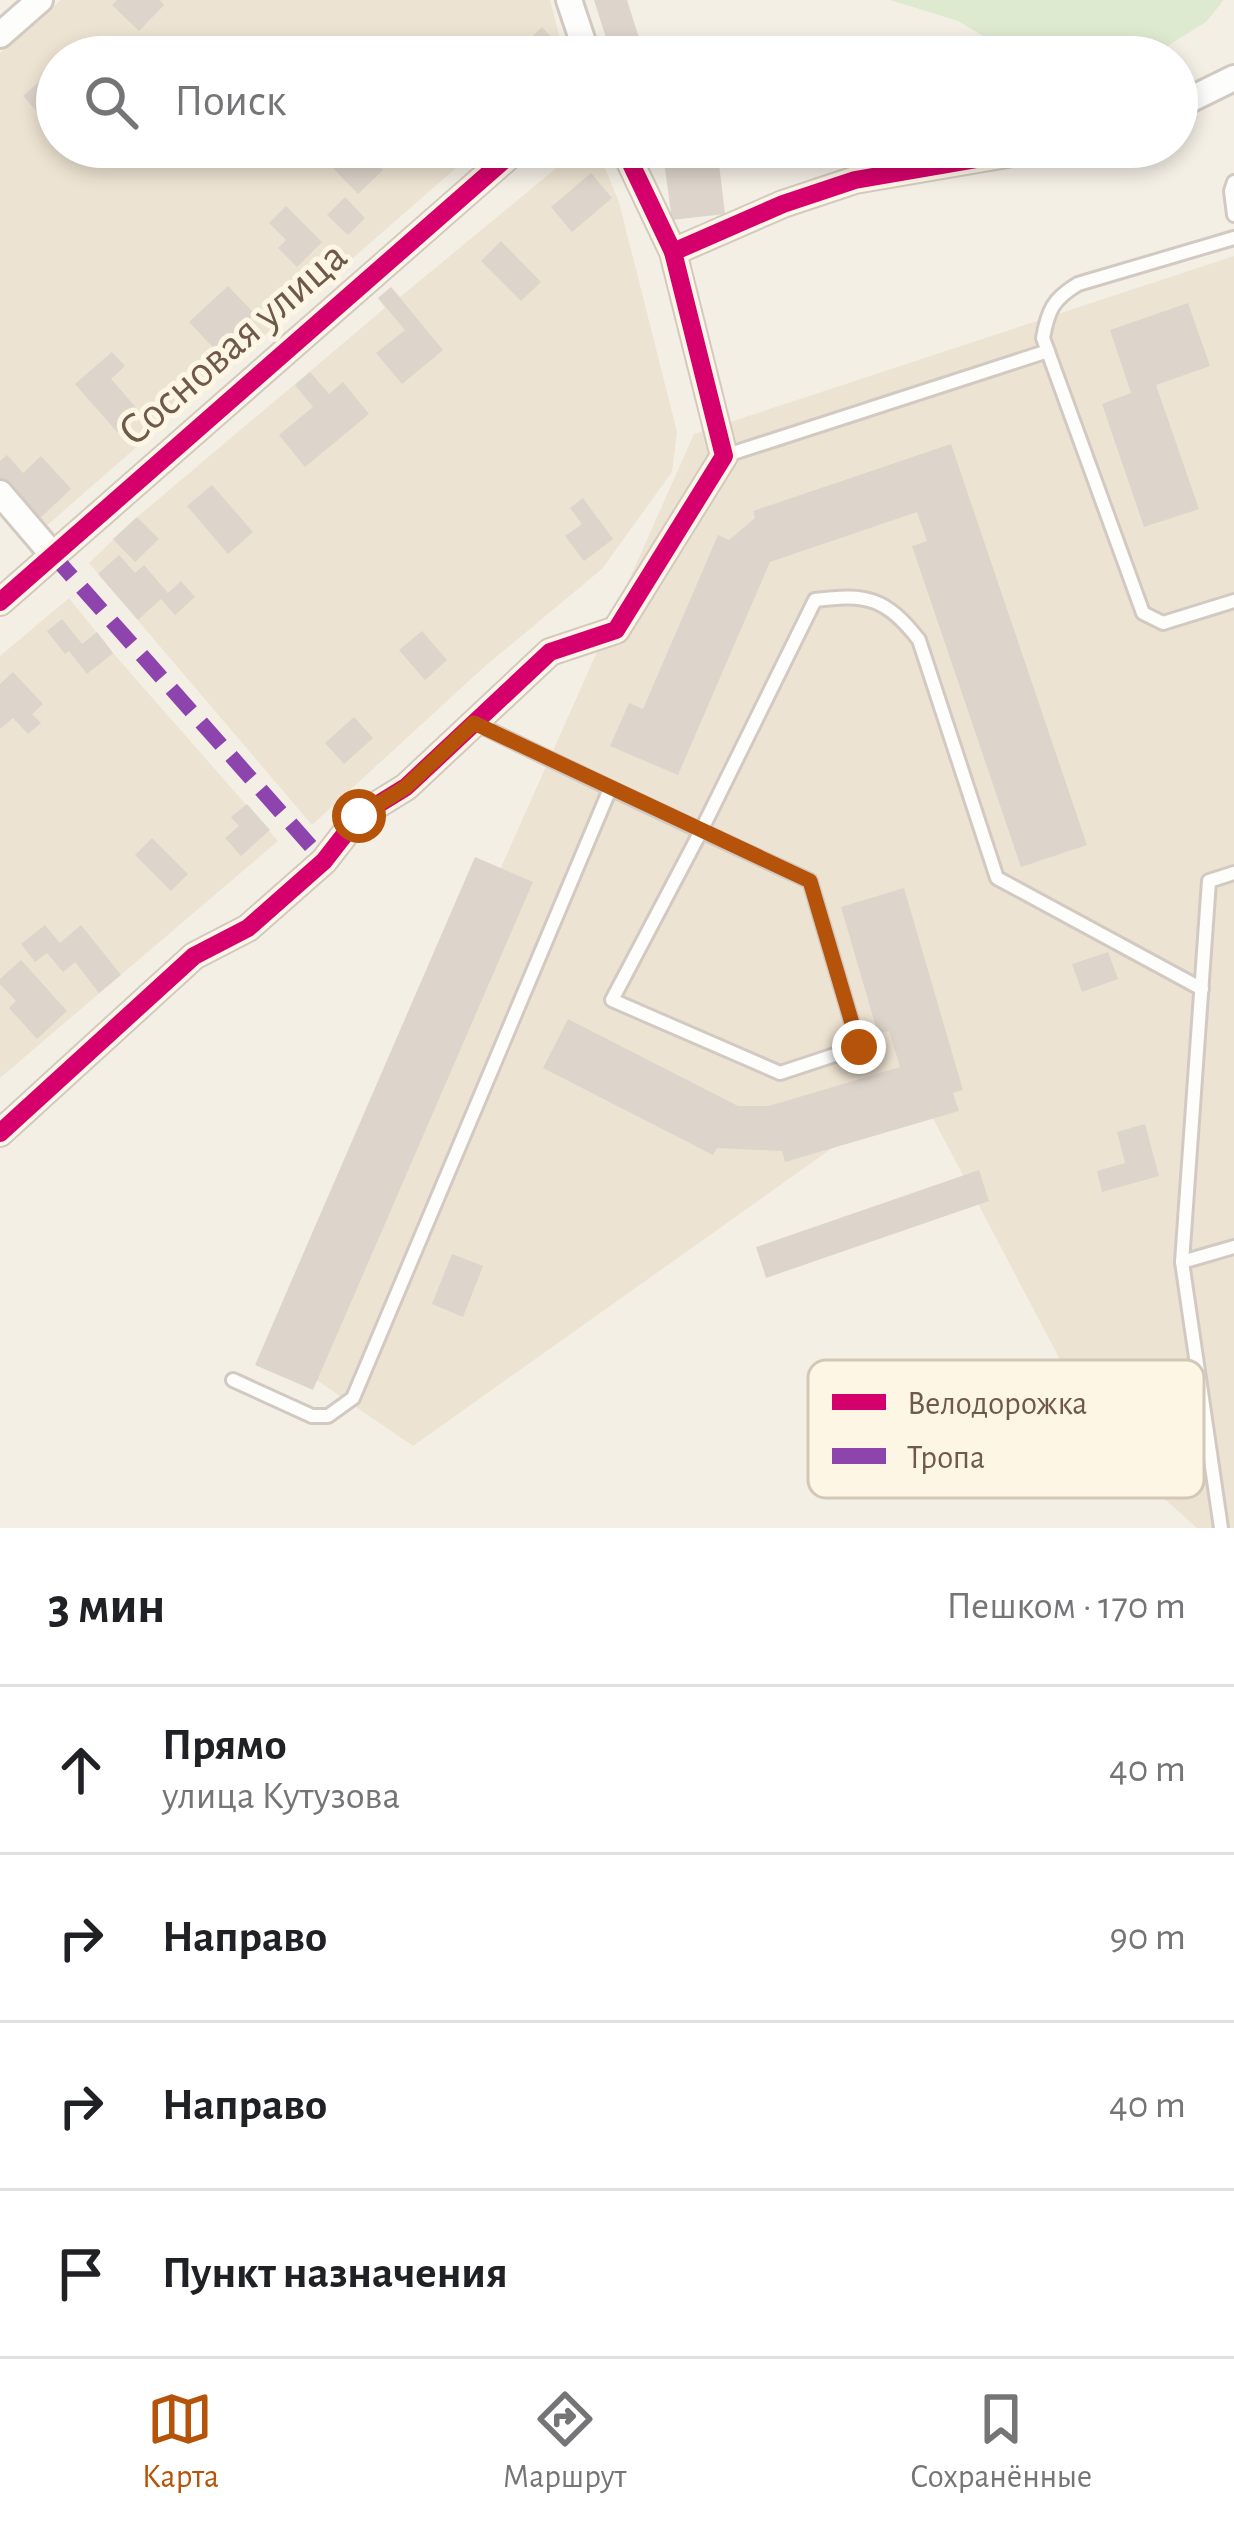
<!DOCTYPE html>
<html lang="ru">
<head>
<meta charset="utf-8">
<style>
	:root { --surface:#fff; --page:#f2f2f2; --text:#202124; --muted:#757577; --line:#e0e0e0; --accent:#b45309 }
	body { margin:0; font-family:"Alegreya Sans",sans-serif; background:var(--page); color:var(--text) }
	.stop { position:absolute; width:36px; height:36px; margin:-27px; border:9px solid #b45309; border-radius:50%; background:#fff }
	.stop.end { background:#b45309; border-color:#fff; box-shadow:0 3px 12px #0008 }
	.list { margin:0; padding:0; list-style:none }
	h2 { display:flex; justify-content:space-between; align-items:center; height:156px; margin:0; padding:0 48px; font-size:51px }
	h2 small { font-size:39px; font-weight:400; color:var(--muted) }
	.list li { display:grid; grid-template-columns:78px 1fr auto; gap:36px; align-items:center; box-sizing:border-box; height:168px; padding:0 48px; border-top:3px solid var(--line) }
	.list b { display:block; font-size:45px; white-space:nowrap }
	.list p { margin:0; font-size:39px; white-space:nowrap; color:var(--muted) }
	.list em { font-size:39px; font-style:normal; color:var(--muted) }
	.icon { flex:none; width:66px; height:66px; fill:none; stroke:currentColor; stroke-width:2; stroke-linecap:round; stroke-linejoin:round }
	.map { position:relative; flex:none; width:1234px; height:1528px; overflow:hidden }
	.search { position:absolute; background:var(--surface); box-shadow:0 6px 18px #0003; left:36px; right:36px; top:36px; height:132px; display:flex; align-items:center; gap:30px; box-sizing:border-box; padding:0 42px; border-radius:66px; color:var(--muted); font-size:45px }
	.sheet { height:828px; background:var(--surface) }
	nav { display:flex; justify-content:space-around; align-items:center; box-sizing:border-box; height:168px; border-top:3px solid var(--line); background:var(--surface); font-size:33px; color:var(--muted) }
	nav a { display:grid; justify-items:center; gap:6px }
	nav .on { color:var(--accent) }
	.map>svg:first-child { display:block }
	.residential { fill:#ede3d2 }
	.green { fill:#deead0 }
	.building { fill:#ddd5cb }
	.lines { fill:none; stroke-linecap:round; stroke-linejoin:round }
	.service-casing { stroke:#d2cac2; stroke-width:18 }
	.minor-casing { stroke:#d2cac2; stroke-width:30 }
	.service { stroke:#fdfdfb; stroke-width:12 }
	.minor { stroke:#fdfdfb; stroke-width:24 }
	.quiet { stroke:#8e44ad; stroke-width:15; stroke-dasharray:30 15; stroke-linecap:butt }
	.cycleway-casing { stroke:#fef6e5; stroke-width:26 }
	.cycleway { stroke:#d6006c; stroke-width:18 }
	.route { stroke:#b45309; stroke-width:15 }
	.labels { text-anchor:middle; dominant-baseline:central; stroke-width:10; stroke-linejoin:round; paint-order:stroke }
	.street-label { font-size:45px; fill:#6f5949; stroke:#fef6e5 }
	.key { fill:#fef6e5; stroke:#d3c7b6; stroke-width:3 }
	.key-label { font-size:33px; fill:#6f5949 }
</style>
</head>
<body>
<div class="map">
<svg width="1234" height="1528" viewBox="0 0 1234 1528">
	<rect width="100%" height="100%" fill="#f4efe5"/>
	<g class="residential">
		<polygon points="61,0 550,0 565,57 57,57 57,147 480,147 44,528 0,478 0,53"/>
		<polygon points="582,147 596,147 619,202 677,432 672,472 602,569 483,668 312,825 89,563 137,517 385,308 378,298 391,287 400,297"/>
		<polygon points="1234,256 1234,1528 1197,1528 1106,1447 917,1088 413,1446 283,1357 694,434"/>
		<polygon points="69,598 113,653 278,841 0,1078 0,656"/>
	</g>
	<polygon class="green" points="890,0 1224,0 1206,22 1150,57 1018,57 958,21"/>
	<g class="building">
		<polygon points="117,0 160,0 164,5 139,31 112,5"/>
		<polygon points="594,0 627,0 645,57 612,57"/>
		<polygon points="542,27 558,44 545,57 511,57"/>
		<polygon points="49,73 57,82 57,126 53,130 23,96"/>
		<polygon points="353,147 360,147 383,170 358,194 332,167"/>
		<polygon points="662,147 717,147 725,214 672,220"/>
		<polygon points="591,173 612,198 572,232 551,207"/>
		<polygon points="345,197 365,218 348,235 327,215"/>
		<polygon points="286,206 322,242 297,267 278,248 286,240 269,223"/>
		<polygon points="501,241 541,282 521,301 481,261"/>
		<polygon points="228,286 255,314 237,331 244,339 223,358 189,322"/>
		<polygon points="391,287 443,350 402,384 376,353 405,330 378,298"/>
		<polygon points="1188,303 1210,366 1156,385 1199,509 1144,527 1102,404 1131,393 1110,330"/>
		<polygon points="112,352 125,366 111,379 140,412 117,432 75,384"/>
		<polygon points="310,372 329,394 343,382 369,414 305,467 279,435 313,407 295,385"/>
		<polygon points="951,444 1087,845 1021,867 912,546 927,541 917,512 770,562 678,775 610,746 629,703 643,709 718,535 729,540 755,518 753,511"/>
		<polygon points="7,455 23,473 41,456 71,489 38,520 0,478 0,461"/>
		<polygon points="212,485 253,532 228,554 187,506"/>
		<polygon points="583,498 613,539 584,561 565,536 582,524 570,508"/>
		<polygon points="137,517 159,539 135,562 113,539"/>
		<polygon points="119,555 135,573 144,565 168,593 181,581 195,597 175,615 161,599 138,620 98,574"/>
		<polygon points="62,619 82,644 97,632 113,653 87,674 69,651 65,654 47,631"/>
		<polygon points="422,631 447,660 425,680 399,650"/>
		<polygon points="13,672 43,704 32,714 41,723 28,734 13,718 0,729 0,684"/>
		<polygon points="354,717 373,738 344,764 325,743"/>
		<polygon points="247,804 270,830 241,856 225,838 239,826 231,817"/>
		<polygon points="152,838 188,874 171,891 135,855"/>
		<polygon points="475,857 533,882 313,1390 255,1365"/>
		<polygon points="904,888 963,1090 953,1093 959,1111 785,1162 782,1151 717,1148 713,1155 543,1068 568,1019 738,1106 769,1106 900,1067 889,1031 878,1034 841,907"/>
		<polygon points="45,925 60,943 81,925 121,975 99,993 75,962 63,972 47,953 35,962 21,944"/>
		<polygon points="1108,952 1118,979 1082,992 1072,964"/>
		<polygon points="21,960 67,1011 37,1039 9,1008 16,1001 0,984 0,979"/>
		<polygon points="1145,1124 1159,1176 1102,1192 1097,1171 1125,1163 1117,1132"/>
		<polygon points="979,1170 989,1201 766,1278 756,1247"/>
		<polygon points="452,1254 483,1266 463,1317 432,1304"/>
	</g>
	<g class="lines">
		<g class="service-casing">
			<g id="service">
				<polyline points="1234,182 1231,191 1234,215"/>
				<path d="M1234 238 1078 284C1053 299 1048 310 1043 338L1143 613 1163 623 1234 601"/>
				<polyline points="724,456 1048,351"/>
				<path d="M475 723C586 777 698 830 810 881L859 1047 780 1073 612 1000 701 831 815 600C867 593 886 598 919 640L997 878 1202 989"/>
				<polyline points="1182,1262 1234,1247"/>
				<polyline points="233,1380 312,1416 328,1416 353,1398 610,789"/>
				<polyline points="1221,1528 1182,1262 1209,881 1234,873"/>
			</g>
		</g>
		<g class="minor-casing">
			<g id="minor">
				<polyline points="569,0 588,57"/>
				<polyline points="0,35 40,0"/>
				<polyline points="1177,106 1234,78"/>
				<polyline points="673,252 783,204 855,180 1047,147"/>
				<polyline points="0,493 52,554"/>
				<polyline points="0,602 519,147"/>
				<polyline points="0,1133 194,956 248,928 324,861 359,816 406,787 550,652 616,630 724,456 673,252 623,147"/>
			</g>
		</g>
		<use href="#service" class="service"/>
		<use href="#minor" class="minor"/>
		<polyline class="quiet" points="52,554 324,861"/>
		<g class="cycleway-casing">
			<g id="cycleway">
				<polyline points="673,252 783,204 855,180 1047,147"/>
				<polyline points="0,602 519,147"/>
				<polyline points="0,1133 194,956 248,928 324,861 359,816 406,787 550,652 616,630 724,456 673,252 623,147"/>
			</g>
		</g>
		<use href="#cycleway" class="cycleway"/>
	</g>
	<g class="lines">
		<polyline class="route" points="359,816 406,787 474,723 810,881 859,1047"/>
	</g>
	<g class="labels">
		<g class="street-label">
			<text transform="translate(233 344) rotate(-41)">Сосновая улица</text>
		</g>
	</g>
	<rect x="808" y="1360" width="396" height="138" rx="18" class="key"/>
	<rect x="832" y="1394" width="54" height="16" fill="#d6006c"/>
	<rect x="832" y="1448" width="54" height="16" fill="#8e44ad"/>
	<g class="key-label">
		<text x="907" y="1414">Велодорожка</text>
		<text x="907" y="1468">Тропа</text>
	</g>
</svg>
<div class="stop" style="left:359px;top:816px"></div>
<div class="stop end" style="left:859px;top:1047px"></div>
<div class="search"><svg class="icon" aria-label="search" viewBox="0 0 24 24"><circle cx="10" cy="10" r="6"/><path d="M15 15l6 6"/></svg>Поиск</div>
</div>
<section class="sheet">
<h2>3 мин<small>Пешком · 170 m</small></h2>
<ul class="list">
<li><svg class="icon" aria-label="ahead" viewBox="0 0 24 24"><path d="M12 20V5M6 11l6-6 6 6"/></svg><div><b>Прямо</b><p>улица Кутузова</p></div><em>40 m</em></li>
<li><svg class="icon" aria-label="right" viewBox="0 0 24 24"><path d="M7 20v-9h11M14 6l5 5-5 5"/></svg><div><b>Направо</b></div><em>90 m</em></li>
<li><svg class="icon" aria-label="right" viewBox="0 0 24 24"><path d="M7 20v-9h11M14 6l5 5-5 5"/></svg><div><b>Направо</b></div><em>40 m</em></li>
<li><svg class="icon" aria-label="arrive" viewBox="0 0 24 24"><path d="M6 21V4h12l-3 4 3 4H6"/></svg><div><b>Пункт назначения</b></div></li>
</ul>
</section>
<nav>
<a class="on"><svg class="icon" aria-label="map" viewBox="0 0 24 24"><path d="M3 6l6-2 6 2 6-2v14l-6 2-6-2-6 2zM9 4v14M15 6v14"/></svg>Карта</a>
<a><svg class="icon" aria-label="directions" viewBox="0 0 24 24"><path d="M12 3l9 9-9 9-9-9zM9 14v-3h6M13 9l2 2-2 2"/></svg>Маршрут</a>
<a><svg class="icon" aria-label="saved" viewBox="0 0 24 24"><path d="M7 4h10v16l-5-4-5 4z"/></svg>Сохранённые</a>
</nav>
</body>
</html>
